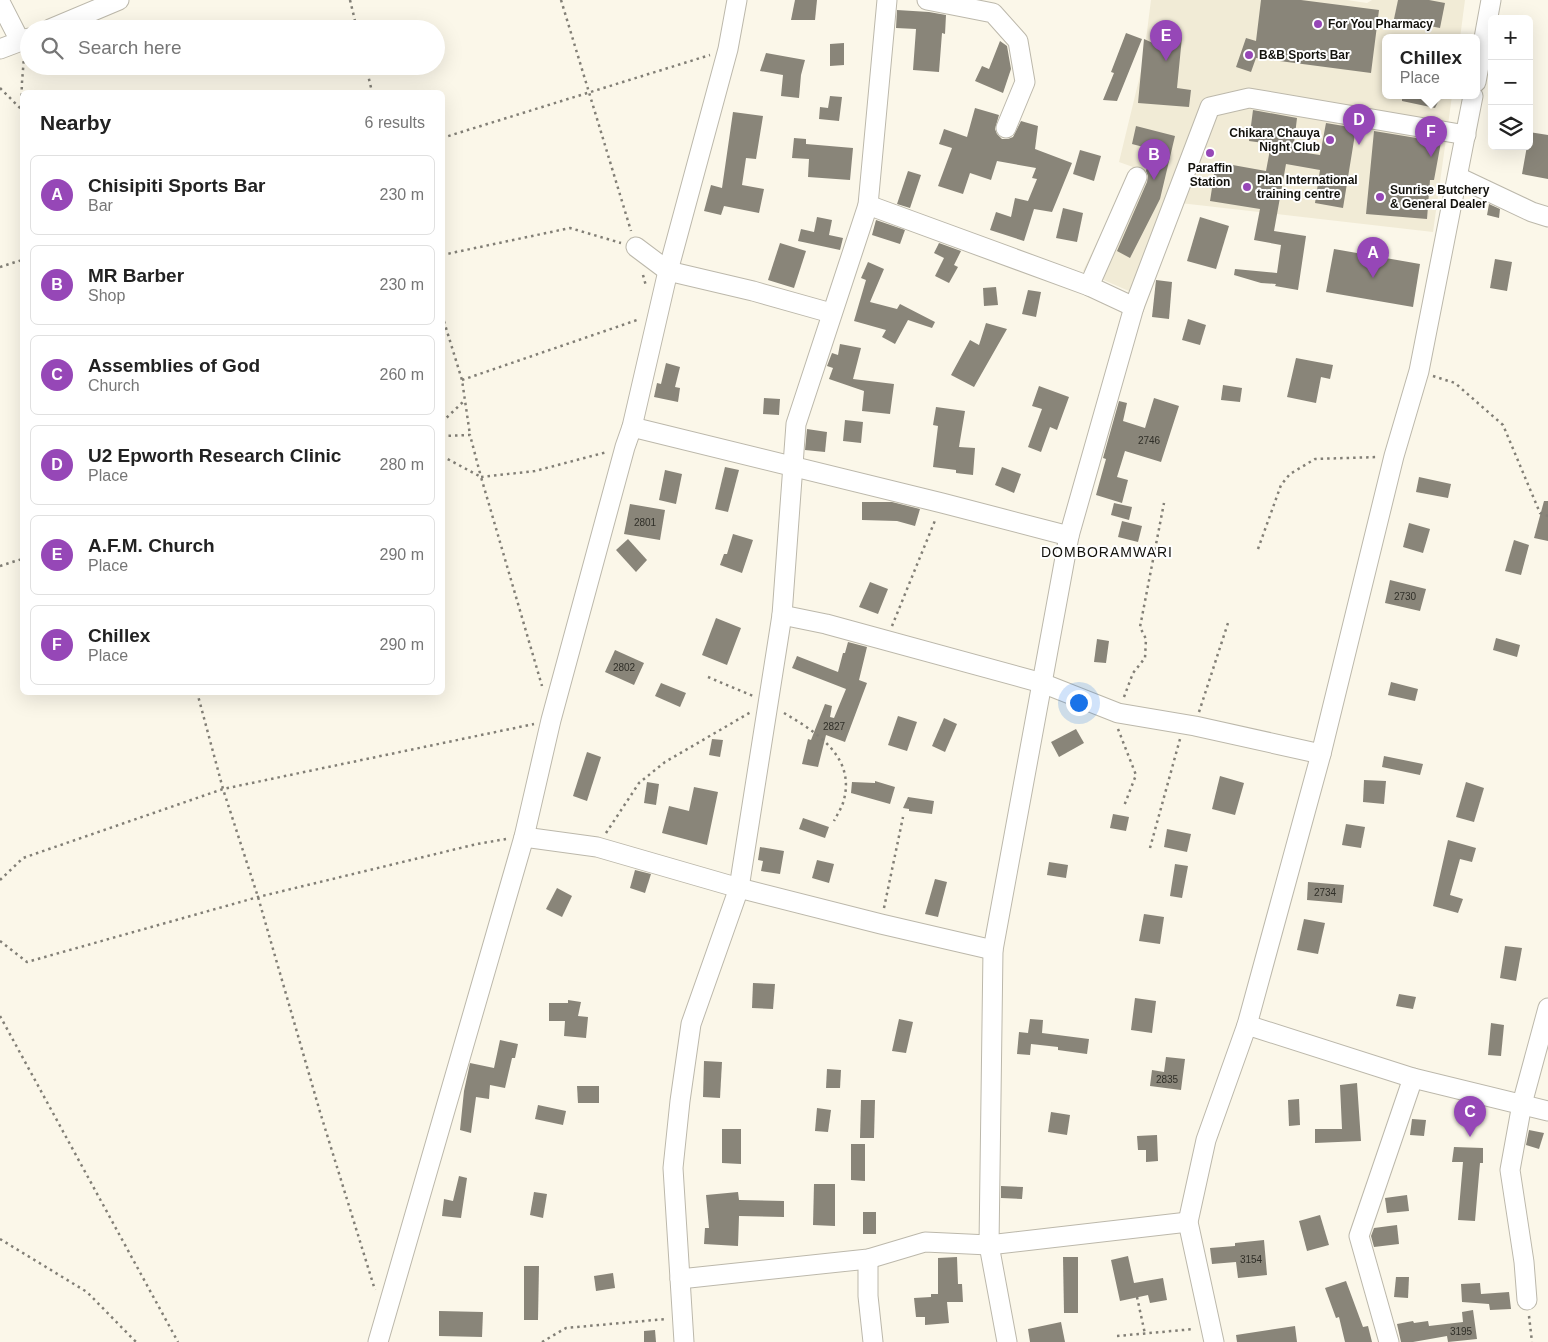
<!DOCTYPE html>
<html lang="en">
<head>
<meta charset="utf-8">
<style>
	:root { --surface:#fff; --page:#f2f2f2; --text:#222; --muted:#767676; --line:#e0e0e0; --accent:#9647b7 }
	body { margin:0; font-family:Arial,sans-serif; background:var(--page); color:var(--text) }
	.controls { position:absolute; right:15px; top:15px; display:grid; overflow:hidden; border-radius:8px; box-shadow:0 5px 20px #0002 }
	.controls button { width:45px; height:45px; display:grid; place-items:center; padding:0; border:0; border-bottom:1px solid var(--line); background:var(--surface); color:var(--text); font:25px sans-serif }
	.you { position:absolute; left:1078px; top:702px; width:18px; height:18px; margin:-12px; border:4px solid #fff; border-radius:50%; background:#1a73e8; box-shadow:0 0 0 8px #1a73e833 }
	.badge { display:grid; place-items:center; width:32px; height:32px; border-radius:50%; background:var(--accent); color:#fff; font-size:16px; font-weight:700 }
	.pin { position:absolute; translate:-50% -41px; filter:drop-shadow(0 1px 2px #0008) }
	.pin::after { content:''; position:absolute; top:26px; width:18px; height:15px; background:inherit; clip-path:polygon(0 0,100% 0,50% 100%) }
	.popup { position:absolute; left:1382px; top:34px; width:98px; height:65px; box-sizing:border-box; display:grid; place-content:center; border-radius:8px; background:var(--surface); filter:drop-shadow(0 1px 4px #0005); font-size:16px; white-space:nowrap; color:var(--muted) }
	.popup b { font-size:19px; color:var(--text) }
	.popup::after { content:''; position:absolute; left:50%; top:100%; margin-left:-10px; border:10px solid transparent; border-top-color:var(--surface) }
	.list { margin:0; padding:0; list-style:none }
	h2 { display:flex; justify-content:space-between; align-items:center; height:65px; margin:0; padding:0 20px; font-size:21px }
	h2 small { font-size:16px; font-weight:400; color:var(--muted) }
	.list li { display:grid; grid-template-columns:32px 1fr auto; gap:15px; align-items:center; box-sizing:border-box; height:80px; margin:0 10px 10px; padding:0 10px; border:1px solid var(--line); border-radius:8px }
	.list b { display:block; font-size:19px; white-space:nowrap }
	.list p { margin:0; font-size:16px; white-space:nowrap; color:var(--muted) }
	.list em { font-size:16px; font-style:normal; color:var(--muted) }
	.icon { flex:none; width:28px; height:28px; fill:none; stroke:currentColor; stroke-width:2; stroke-linecap:round; stroke-linejoin:round }
	.map { position:relative; flex:none; width:1548px; height:1342px; overflow:hidden }
	.search { position:absolute; background:var(--surface); box-shadow:0 5px 20px #0002; left:20px; top:20px; width:425px; height:55px; display:flex; align-items:center; gap:12px; box-sizing:border-box; padding:0 18px; border-radius:28px; color:var(--muted); font-size:19px }
	.panel { position:absolute; background:var(--surface); box-shadow:0 5px 20px #0002; left:20px; top:90px; width:425px; height:605px; border-radius:8px }
	.map>svg:first-child { display:block }
	.built { fill:#f1ebd6 }
	.building { fill:#898579 }
	.lines { fill:none; stroke-linecap:round; stroke-linejoin:round }
	.minor-casing { stroke:#bcb8ab; stroke-width:21 }
	.path { stroke:#827f76; stroke-width:2.5; stroke-dasharray:2.5 4; stroke-linecap:butt }
	.minor { stroke:#fff; stroke-width:19 }
	.poi-dot { fill:#9647b7; stroke:#fff; stroke-width:2 }
	.labels { text-anchor:middle; dominant-baseline:central; stroke-width:4; stroke-linejoin:round; paint-order:stroke }
	.number-label { font-size:10px; fill:#302f28 }
	.poi-label { font-size:12px; font-weight:bold; fill:#13120d; stroke:#fff; text-anchor:start }
	.neighbourhood-label { font-size:14px; letter-spacing:1px; fill:#13120d; stroke:#fff }
</style>
</head>
<body>
<div class="map">
<svg width="1548" height="1342" viewBox="0 0 1548 1342">
	<rect width="100%" height="100%" fill="#fbf7e9"/>
	<polygon class="built" points="1151,0 1347,0 1367,3 1372,0 1465,0 1460,38 1386,38 1386,96 1452,96 1433,232 1180,203 1138,295 1083,271 1133,167 1119,162 1143,63"/>
	<g class="building">
		<polygon points="795,0 817,0 815,20 791,20"/>
		<polygon points="1261,0 1301,0 1379,10 1371,73 1256,58 1251,72 1236,67 1246,38 1256,41"/>
		<polygon points="1398,0 1429,0 1445,3 1440,28 1394,19"/>
		<polygon points="897,10 929,12 946,15 945,34 942,33 939,72 913,70 916,29 896,28"/>
		<polygon points="1126,33 1142,39 1117,101 1103,100 1114,73 1111,72"/>
		<polygon points="1154,35 1182,37 1177,88 1191,90 1189,107 1138,103 1144,39 1153,43"/>
		<polygon points="1000,41 1007,46 1011,69 1003,93 975,81 982,66 989,69"/>
		<polygon points="844,43 844,65 830,66 830,44"/>
		<polygon points="766,53 805,60 801,75 799,98 781,96 783,75 760,71"/>
		<polygon points="830,96 842,97 839,121 819,119 820,107 828,108"/>
		<polygon points="1402,96 1441,96 1435,108 1402,101"/>
		<polygon points="975,108 999,115 995,129 997,134 1002,139 1008,139 1013,137 1021,121 1038,126 1035,149 1072,163 1052,212 1034,209 1024,241 990,230 996,212 1011,217 1015,198 1028,201 1037,179 1032,178 1036,168 997,161 991,180 970,173 963,194 938,186 952,148 939,144 944,129 967,137"/>
		<polygon points="1253,110 1297,118 1293,151 1320,155 1326,123 1356,128 1343,208 1315,203 1320,170 1286,164 1274,231 1306,236 1298,290 1275,286 1276,284 1261,283 1234,275 1235,269 1277,273 1281,245 1254,240 1260,209 1210,201 1216,162 1266,171 1271,144 1249,141"/>
		<polygon points="733,112 763,116 756,159 746,158 742,185 764,189 759,213 724,206 721,215 704,211 711,185 722,188"/>
		<polygon points="1136,126 1175,136 1160,199 1130,258 1117,251 1147,182 1148,176 1146,171 1151,149 1132,144"/>
		<polygon points="1374,131 1441,142 1434,180 1430,180 1427,219 1366,214"/>
		<polygon points="1529,132 1548,135 1548,179 1522,174 1527,146 1529,146"/>
		<polygon points="794,138 806,139 806,144 853,148 850,180 808,177 809,159 792,158"/>
		<polygon points="1080,150 1101,156 1094,181 1073,174"/>
		<polygon points="908,171 921,175 910,208 897,204"/>
		<polygon points="1489,204 1500,209 1499,218 1487,215"/>
		<polygon points="1063,208 1083,213 1077,242 1056,238"/>
		<polygon points="817,217 832,220 829,235 843,238 840,250 798,241 801,229 814,232"/>
		<polygon points="1200,217 1229,226 1216,269 1187,261"/>
		<polygon points="876,220 905,230 900,244 872,235"/>
		<polygon points="780,243 806,251 794,288 768,280"/>
		<polygon points="939,243 961,251 954,265 958,267 949,283 935,276 944,258 934,253"/>
		<polygon points="1334,249 1420,264 1413,307 1326,292"/>
		<polygon points="1495,259 1512,262 1507,291 1490,288"/>
		<polygon points="868,262 884,269 870,302 897,309 900,304 935,322 932,328 908,320 895,344 882,337 886,330 854,321 866,280 861,278"/>
		<polygon points="1156,280 1172,282 1169,319 1152,317"/>
		<polygon points="996,287 998,305 984,306 983,288"/>
		<polygon points="1028,290 1041,292 1036,317 1022,314"/>
		<polygon points="1188,319 1206,325 1200,345 1182,340"/>
		<polygon points="986,323 1007,329 974,387 951,375 970,340 979,345"/>
		<polygon points="840,344 861,348 853,379 894,384 890,414 862,411 864,391 829,379 833,368 827,366 832,353 838,355"/>
		<polygon points="1296,358 1333,365 1330,379 1321,377 1316,403 1287,397"/>
		<polygon points="666,363 680,367 675,387 680,388 678,402 654,397 657,383 661,384"/>
		<polygon points="1223,385 1242,388 1240,402 1221,400"/>
		<polygon points="1039,386 1069,397 1057,430 1050,427 1041,452 1028,447 1042,409 1032,406"/>
		<polygon points="764,398 780,399 779,415 763,414"/>
		<polygon points="1154,398 1179,406 1161,462 1125,451 1117,477 1128,480 1122,503 1096,495 1106,459 1103,458 1119,401 1127,403 1123,421 1145,428"/>
		<polygon points="936,407 965,411 959,447 975,448 973,475 956,473 956,470 933,467 938,426 933,425"/>
		<polygon points="845,420 863,422 861,443 843,441"/>
		<polygon points="807,429 827,432 825,452 805,450"/>
		<polygon points="725,467 739,470 728,512 715,509"/>
		<polygon points="1002,467 1021,474 1014,493 995,485"/>
		<polygon points="665,470 682,474 676,504 659,500"/>
		<polygon points="1419,477 1451,484 1448,498 1416,492"/>
		<polygon points="1544,501 1548,501 1548,541 1534,538"/>
		<polygon points="862,502 892,502 920,509 915,526 897,521 862,520"/>
		<polygon points="1114,503 1132,507 1129,520 1111,515"/>
		<polygon points="630,504 665,510 660,540 624,534"/>
		<polygon points="1122,521 1142,526 1138,542 1118,537"/>
		<polygon points="1409,523 1430,529 1423,553 1403,547"/>
		<polygon points="733,534 753,540 742,573 720,565 724,554 727,554"/>
		<polygon points="628,539 647,560 636,572 616,550"/>
		<polygon points="1514,540 1529,545 1521,575 1505,571"/>
		<polygon points="1390,580 1426,589 1420,611 1385,603"/>
		<polygon points="870,582 888,589 878,614 859,607"/>
		<polygon points="716,618 741,628 727,665 702,655"/>
		<polygon points="1496,638 1520,645 1517,657 1493,650"/>
		<polygon points="1097,639 1109,641 1106,663 1094,662"/>
		<polygon points="848,642 867,647 859,680 867,683 845,742 826,735 818,767 802,764 808,739 811,740 825,704 832,706 830,717 834,718 846,689 792,668 797,656 838,672 843,653 845,653"/>
		<polygon points="615,650 644,663 634,685 605,672"/>
		<polygon points="1391,682 1418,689 1415,701 1388,695"/>
		<polygon points="661,683 686,693 680,707 655,696"/>
		<polygon points="898,716 917,722 907,751 888,745"/>
		<polygon points="944,718 957,724 945,752 932,746"/>
		<polygon points="1076,729 1084,743 1059,757 1051,742"/>
		<polygon points="712,739 723,740 720,757 709,755"/>
		<polygon points="587,752 601,757 587,801 573,796"/>
		<polygon points="1384,756 1423,764 1420,775 1382,767"/>
		<polygon points="1220,776 1244,783 1235,815 1212,809"/>
		<polygon points="1364,780 1386,781 1384,804 1363,802"/>
		<polygon points="875,781 895,787 890,804 851,793 852,782 875,783"/>
		<polygon points="647,782 659,784 656,805 644,803"/>
		<polygon points="1466,782 1484,788 1474,822 1456,817"/>
		<polygon points="694,787 718,792 707,845 662,833 669,806 689,811"/>
		<polygon points="908,797 934,801 932,814 909,811 909,809 903,808"/>
		<polygon points="1113,814 1129,817 1126,831 1110,828"/>
		<polygon points="803,818 829,827 825,838 799,829"/>
		<polygon points="1346,824 1365,827 1361,848 1342,845"/>
		<polygon points="1167,829 1191,834 1187,852 1164,847"/>
		<polygon points="1448,840 1476,848 1472,862 1460,859 1450,895 1463,899 1458,913 1433,906"/>
		<polygon points="760,847 784,851 780,874 761,871 763,861 758,860"/>
		<polygon points="817,860 834,864 829,883 812,878"/>
		<polygon points="1049,862 1068,865 1066,878 1047,875"/>
		<polygon points="1175,864 1188,866 1182,898 1170,896"/>
		<polygon points="635,870 651,874 645,893 630,888"/>
		<polygon points="935,879 947,882 938,917 925,914"/>
		<polygon points="1308,882 1344,885 1342,903 1307,900"/>
		<polygon points="557,888 572,896 562,917 546,909"/>
		<polygon points="1144,914 1164,917 1160,944 1139,941"/>
		<polygon points="1304,919 1325,923 1318,954 1297,950"/>
		<polygon points="1505,946 1522,948 1516,981 1500,978"/>
		<polygon points="753,983 775,984 773,1009 752,1008"/>
		<polygon points="1399,994 1416,997 1413,1009 1396,1006"/>
		<polygon points="1135,998 1156,1001 1152,1033 1131,1030"/>
		<polygon points="568,1000 581,1002 578,1016 588,1017 586,1038 564,1036 565,1021 549,1021 549,1003 568,1003"/>
		<polygon points="899,1019 913,1022 906,1053 892,1051"/>
		<polygon points="1030,1019 1043,1020 1042,1033 1089,1039 1087,1054 1058,1050 1058,1047 1031,1044 1030,1055 1017,1054 1019,1032 1028,1033"/>
		<polygon points="1491,1023 1504,1025 1501,1056 1488,1055"/>
		<polygon points="500,1040 518,1044 515,1058 512,1058 505,1088 490,1085 489,1099 476,1097 471,1133 460,1130 464,1091 470,1063 494,1068"/>
		<polygon points="1166,1057 1185,1059 1181,1090 1150,1086 1152,1070 1164,1072"/>
		<polygon points="704,1061 722,1062 720,1098 703,1097"/>
		<polygon points="827,1069 841,1070 840,1088 826,1088"/>
		<polygon points="1357,1083 1361,1141 1315,1143 1315,1129 1342,1129 1340,1085"/>
		<polygon points="577,1086 599,1086 599,1103 578,1103"/>
		<polygon points="1299,1099 1300,1125 1289,1126 1288,1100"/>
		<polygon points="861,1100 875,1100 874,1138 860,1138"/>
		<polygon points="538,1105 566,1111 563,1125 535,1119"/>
		<polygon points="817,1108 831,1110 828,1132 815,1131"/>
		<polygon points="1051,1112 1070,1115 1067,1135 1048,1132"/>
		<polygon points="1412,1119 1426,1120 1424,1136 1410,1135"/>
		<polygon points="722,1129 741,1129 741,1164 722,1163"/>
		<polygon points="1529,1130 1544,1133 1539,1149 1526,1145"/>
		<polygon points="1157,1135 1158,1161 1146,1162 1146,1150 1138,1150 1137,1136"/>
		<polygon points="851,1144 865,1144 865,1181 851,1180"/>
		<polygon points="1454,1147 1483,1148 1483,1163 1480,1163 1475,1221 1458,1220 1463,1162 1452,1162"/>
		<polygon points="459,1176 467,1178 461,1218 442,1216 444,1199 453,1201"/>
		<polygon points="814,1184 835,1184 835,1226 813,1225"/>
		<polygon points="1001,1186 1023,1187 1022,1199 1001,1198"/>
		<polygon points="534,1192 547,1194 543,1218 530,1215"/>
		<polygon points="738,1192 739,1200 784,1201 784,1217 739,1216 738,1246 704,1244 705,1228 709,1228 706,1195"/>
		<polygon points="1407,1195 1409,1211 1387,1213 1385,1198"/>
		<rect x="863" y="1212" width="13" height="22"/>
		<polygon points="1320,1215 1329,1245 1307,1251 1299,1221"/>
		<polygon points="1397,1225 1399,1244 1374,1247 1371,1236 1374,1228"/>
		<polygon points="1264,1240 1267,1275 1238,1278 1236,1262 1212,1264 1210,1248 1235,1246 1235,1243"/>
		<polygon points="1128,1256 1134,1283 1163,1278 1167,1300 1150,1303 1148,1295 1120,1301 1111,1260"/>
		<polygon points="957,1257 958,1284 962,1284 963,1302 947,1302 949,1323 925,1325 925,1317 916,1317 914,1298 931,1297 931,1294 938,1294 938,1258"/>
		<polygon points="1063,1257 1078,1257 1078,1313 1064,1313"/>
		<polygon points="524,1266 539,1266 538,1320 524,1320"/>
		<polygon points="613,1273 615,1288 596,1291 594,1276"/>
		<polygon points="1396,1277 1409,1277 1408,1298 1394,1297"/>
		<polygon points="1346,1281 1363,1327 1368,1326 1372,1342 1345,1342 1339,1317 1336,1318 1325,1288"/>
		<polygon points="1480,1283 1481,1294 1509,1292 1511,1309 1490,1310 1489,1304 1462,1302 1461,1284"/>
		<polygon points="1473,1310 1477,1339 1448,1342 1447,1336 1413,1342 1401,1342 1397,1324 1413,1321 1414,1323 1428,1321 1429,1326 1463,1322 1462,1312"/>
		<polygon points="439,1311 483,1312 482,1337 439,1336"/>
		<polygon points="1061,1322 1065,1342 1030,1342 1028,1329"/>
		<polygon points="1295,1326 1297,1342 1237,1342 1236,1335"/>
		<polygon points="655,1330 656,1342 644,1342 644,1331"/>
	</g>
	<g class="lines">
		<g class="minor-casing">
			<g id="minor">
				<polyline points="927,0 993,13 1018,41 1025,82 1006,128"/>
				<polyline points="0,2 20,41"/>
				<polyline points="50,29 119,0"/>
				<polyline points="0,49 29,38"/>
				<polyline points="1476,82 1491,0"/>
				<polyline points="1458,177 1532,212 1548,217"/>
				<polyline points="868,205 1089,286 1134,307"/>
				<polyline points="636,247 668,271 753,291 831,313"/>
				<polyline points="1089,286 1137,177"/>
				<polyline points="632,427 942,503 1069,536"/>
				<polyline points="782,615 826,624 1042,683 1118,713 1195,726 1321,754"/>
				<polyline points="524,837 597,847 739,888 881,924 993,950"/>
				<polyline points="1247,1025 1413,1078 1548,1111"/>
				<polyline points="868,1259 868,1296 873,1342"/>
				<polyline points="680,1279 868,1259 925,1242 989,1245 1188,1222"/>
				<polyline points="1527,1300 1524,1262 1510,1170 1522,1104 1548,1008"/>
				<polyline points="378,1342 524,837 551,720 625,447 632,427 668,271 728,49 737,0"/>
				<polyline points="684,1342 673,1168 680,1101 691,1024 739,888 782,615 796,424 868,205 887,0"/>
				<polyline points="1007,1342 989,1245 993,950 1069,536 1134,307 1210,107 1249,98 1466,135"/>
				<polyline points="1214,1342 1188,1222 1206,1140 1247,1025 1321,754 1394,456 1419,371 1473,96"/>
				<polyline points="1389,1342 1359,1236 1413,1078"/>
			</g>
		</g>
		<g class="path">
			<polyline points="350,0 357,29"/>
			<polyline points="561,0 631,231"/>
			<polyline points="366,66 372,92"/>
			<polyline points="0,88 21,109 22,113"/>
			<polyline points="21,109 22,82 24,57"/>
			<polyline points="442,138 710,55"/>
			<polyline points="442,255 570,228 621,243"/>
			<polyline points="0,267 22,260"/>
			<polyline points="643,275 646,286"/>
			<polyline points="442,315 462,380 470,435"/>
			<polyline points="1433,376 1455,383 1503,425 1540,513 1548,516"/>
			<polyline points="462,380 640,319"/>
			<polyline points="442,422 465,400"/>
			<polyline points="442,436 470,435 481,477 535,471 607,452"/>
			<polyline points="442,456 481,477 542,686"/>
			<polyline points="1258,549 1281,485 1290,474 1315,459 1378,457"/>
			<polyline points="0,566 22,559"/>
			<polyline points="892,626 936,518"/>
			<polyline points="708,677 753,696"/>
			<polyline points="197,692 223,789 258,897 320,1112 375,1290"/>
			<polyline points="1124,697 1133,673 1145,658 1146,639 1140,627 1164,503"/>
			<polyline points="1199,712 1228,623"/>
			<path d="M784 713C818 733 857 758 843 803 841 809 837 815 834 821"/>
			<polyline points="1118,729 1136,775 1124,806"/>
			<polyline points="606,833 639,783 665,762 751,712"/>
			<polyline points="1150,848 1180,739"/>
			<polyline points="0,880 23,858 223,789 534,724"/>
			<polyline points="884,908 903,817"/>
			<polyline points="0,941 27,962 258,897 477,844 506,839"/>
			<polyline points="0,1016 178,1342"/>
			<polyline points="0,1239 87,1292 136,1342"/>
			<polyline points="1137,1297 1145,1334"/>
			<polyline points="1529,1316 1532,1342"/>
			<polyline points="1117,1336 1194,1329"/>
			<polyline points="542,1342 566,1328 666,1319"/>
		</g>
		<use href="#minor" class="minor"/>
	</g>
	<g class="poi-dot">
		<circle cx="1318" cy="24" r="5"/>
		<circle cx="1249" cy="55" r="5"/>
		<circle cx="1330" cy="140" r="5"/>
		<circle cx="1210" cy="153" r="5"/>
		<circle cx="1247" cy="187" r="5"/>
		<circle cx="1380" cy="197" r="5"/>
	</g>
	<g class="labels">
		<g class="number-label">
			<text x="1149" y="440">2746</text>
			<text x="645" y="522">2801</text>
			<text x="1405" y="596">2730</text>
			<text x="624" y="667">2802</text>
			<text x="834" y="726">2827</text>
			<text x="1325" y="892">2734</text>
			<text x="1167" y="1079">2835</text>
			<text x="1251" y="1259">3154</text>
			<text x="1461" y="1331">3195</text>
		</g>
		<g class="poi-label">
			<text x="1328" y="24">For You Pharmacy</text>
			<text x="1259" y="55">B&amp;B Sports Bar</text>
			<text x="1320" y="133" text-anchor="end">Chikara Chauya<tspan x="1320" dy="14">Night Club</tspan></text>
			<text x="1210" y="168" text-anchor="middle">Paraffin<tspan x="1210" dy="14">Station</tspan></text>
			<text x="1257" y="180">Plan International<tspan x="1257" dy="14">training centre</tspan></text>
			<text x="1390" y="190">Sunrise Butchery<tspan x="1390" dy="14">&amp; General Dealer</tspan></text>
		</g>
		<g class="neighbourhood-label">
			<text x="1107" y="552">DOMBORAMWARI</text>
		</g>
	</g>
</svg>
<div class="controls">
<button>+</button>
<button>−</button>
<button><svg class="icon" aria-label="layers" viewBox="0 0 24 24"><path d="M12 4l9 5-9 5-9-5zM3 14l9 5 9-5"/></svg></button>
</div>
<div class="you"></div>
<div class="pin badge" style="left:1373px;top:278px">A</div>
<div class="pin badge" style="left:1154px;top:180px">B</div>
<div class="pin badge" style="left:1470px;top:1137px">C</div>
<div class="pin badge" style="left:1359px;top:145px">D</div>
<div class="pin badge" style="left:1166px;top:61px">E</div>
<div class="pin badge" style="left:1431px;top:157px">F</div>
<div class="popup"><b>Chillex</b>Place</div>
<div class="search"><svg class="icon" aria-label="search" viewBox="0 0 24 24"><circle cx="10" cy="10" r="6"/><path d="M15 15l6 6"/></svg>Search here</div>
<section class="panel">
<h2>Nearby<small>6 results</small></h2>
<ul class="list">
<li><span class="badge">A</span><div><b>Chisipiti Sports Bar</b><p>Bar</p></div><em>230 m</em></li>
<li><span class="badge">B</span><div><b>MR Barber</b><p>Shop</p></div><em>230 m</em></li>
<li><span class="badge">C</span><div><b>Assemblies of God</b><p>Church</p></div><em>260 m</em></li>
<li><span class="badge">D</span><div><b>U2 Epworth Research Clinic</b><p>Place</p></div><em>280 m</em></li>
<li><span class="badge">E</span><div><b>A.F.M. Church</b><p>Place</p></div><em>290 m</em></li>
<li><span class="badge">F</span><div><b>Chillex</b><p>Place</p></div><em>290 m</em></li>
</ul>
</section>
</div>
</body>
</html>
